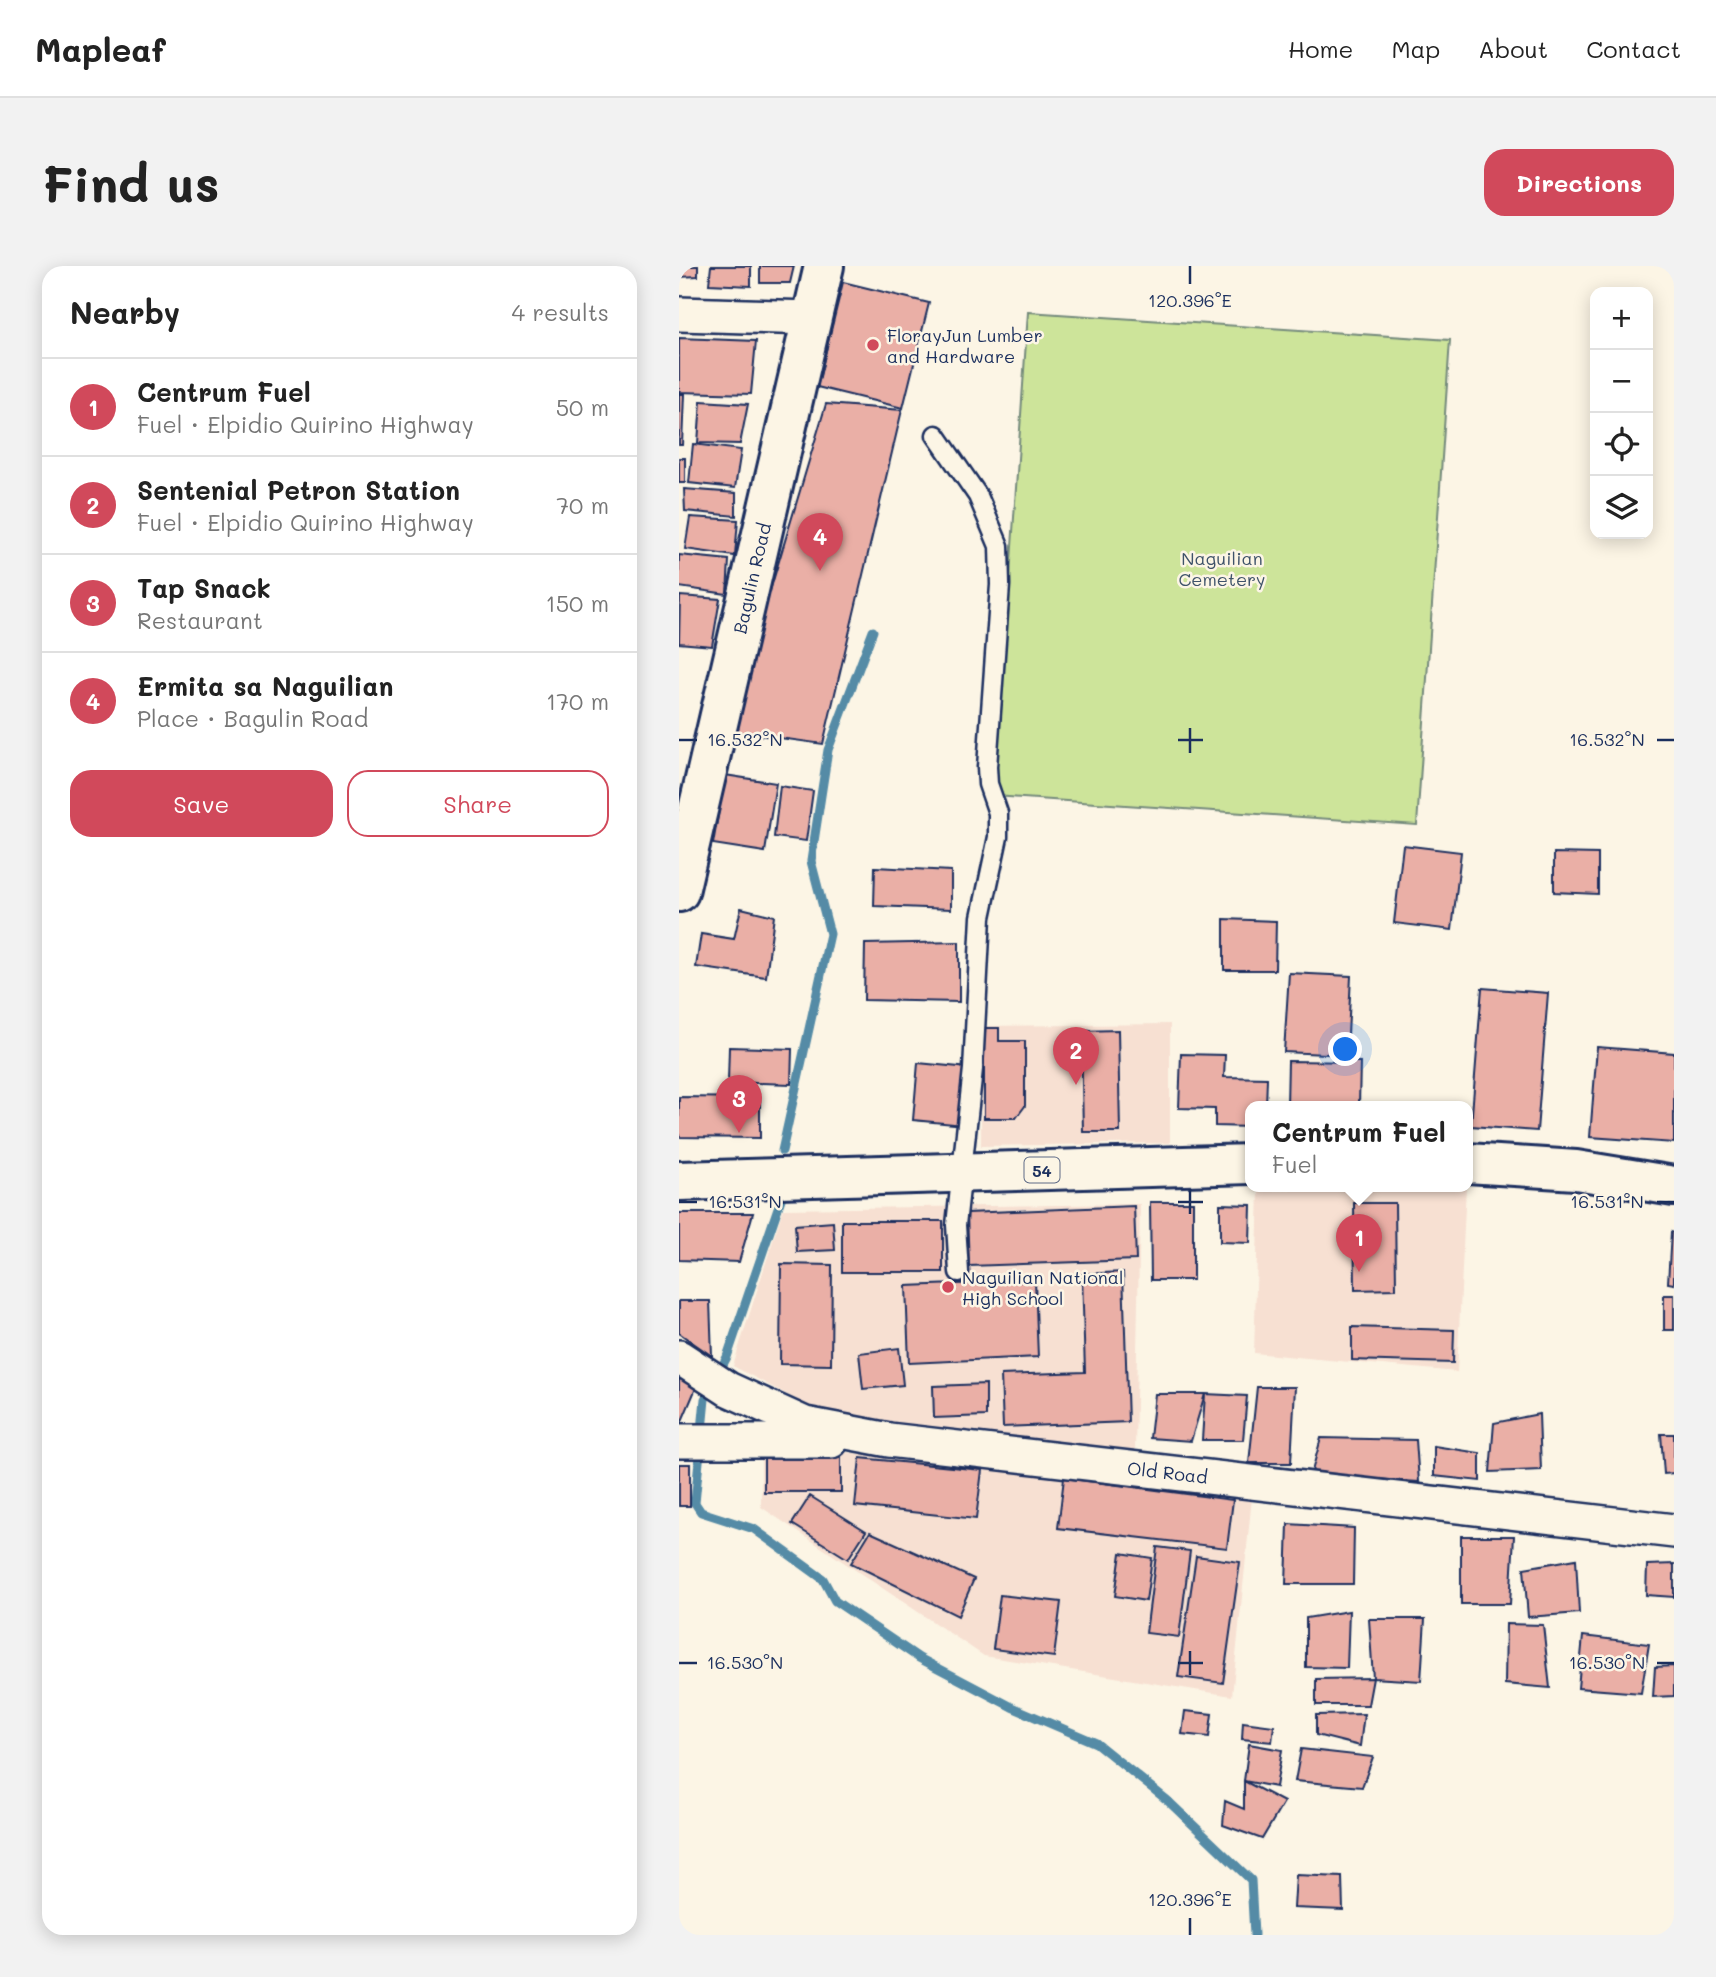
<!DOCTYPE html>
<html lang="en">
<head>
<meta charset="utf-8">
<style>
	:root { --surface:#fff; --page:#f2f2f2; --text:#222; --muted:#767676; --line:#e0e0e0; --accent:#d1495b }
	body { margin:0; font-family:Mali,sans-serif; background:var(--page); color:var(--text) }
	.controls { position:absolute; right:21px; top:21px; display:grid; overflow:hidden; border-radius:14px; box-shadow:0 4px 18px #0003 }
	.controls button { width:63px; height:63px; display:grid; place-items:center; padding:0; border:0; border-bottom:2px solid var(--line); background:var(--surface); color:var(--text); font:35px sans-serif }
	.you { position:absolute; left:667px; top:784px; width:24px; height:24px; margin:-18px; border:5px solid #fff; border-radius:50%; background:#1a73e8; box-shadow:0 0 0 10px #1a73e833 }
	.badge { display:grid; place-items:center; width:46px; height:46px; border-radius:50%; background:var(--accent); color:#fff; font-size:23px; font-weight:700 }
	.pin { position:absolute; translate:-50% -58px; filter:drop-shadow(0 2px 4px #0008) }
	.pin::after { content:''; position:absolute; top:37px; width:24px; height:21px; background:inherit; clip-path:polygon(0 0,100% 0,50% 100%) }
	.popup { position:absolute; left:566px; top:835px; width:228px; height:91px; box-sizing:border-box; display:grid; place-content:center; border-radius:14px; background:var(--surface); filter:drop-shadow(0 2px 5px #0005); font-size:23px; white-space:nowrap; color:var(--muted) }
	.popup b { font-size:26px; color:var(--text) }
	.popup::after { content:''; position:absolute; left:50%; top:100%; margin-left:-14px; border:14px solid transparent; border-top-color:var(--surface) }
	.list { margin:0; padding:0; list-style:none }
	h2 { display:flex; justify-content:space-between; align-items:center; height:91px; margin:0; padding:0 28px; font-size:30px }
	h2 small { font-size:23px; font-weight:400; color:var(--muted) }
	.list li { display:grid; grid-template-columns:46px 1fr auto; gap:21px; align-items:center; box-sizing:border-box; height:98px; padding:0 28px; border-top:2px solid var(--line) }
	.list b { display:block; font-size:26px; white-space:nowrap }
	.list p { margin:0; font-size:23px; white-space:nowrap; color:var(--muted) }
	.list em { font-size:23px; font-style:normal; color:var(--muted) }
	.actions { display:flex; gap:14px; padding:21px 28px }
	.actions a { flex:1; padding:16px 0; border:2px solid var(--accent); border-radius:21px; text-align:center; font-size:24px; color:var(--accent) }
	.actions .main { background:var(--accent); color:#fff }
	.icon { flex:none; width:38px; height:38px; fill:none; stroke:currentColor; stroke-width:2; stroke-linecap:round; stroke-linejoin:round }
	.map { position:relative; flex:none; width:995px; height:1669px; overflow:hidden; border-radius:21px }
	header { display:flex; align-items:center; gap:42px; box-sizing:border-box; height:98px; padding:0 35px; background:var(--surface); border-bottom:2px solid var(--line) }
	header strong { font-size:33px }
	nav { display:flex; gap:38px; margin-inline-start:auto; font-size:24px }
	.intro { display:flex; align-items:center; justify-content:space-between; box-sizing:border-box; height:168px; padding:0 42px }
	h1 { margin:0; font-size:49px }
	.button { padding:18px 32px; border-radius:21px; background:var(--accent); color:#fff; font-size:24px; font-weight:700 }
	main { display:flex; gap:42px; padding:0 42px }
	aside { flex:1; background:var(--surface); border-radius:21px; box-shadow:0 4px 18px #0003 }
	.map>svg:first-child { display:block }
	.built { fill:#f7e0d2 }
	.green { fill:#cde49a; stroke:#748a7c; stroke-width:2 }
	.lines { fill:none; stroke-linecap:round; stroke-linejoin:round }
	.stream { stroke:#548ba6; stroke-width:9 }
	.building { fill:#eaafa6; stroke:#1b2f5e; stroke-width:2 }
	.lane-casing { stroke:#1b2f5e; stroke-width:23 }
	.street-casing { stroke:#1b2f5e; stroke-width:38 }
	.secondary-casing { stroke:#1b2f5e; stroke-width:44 }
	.highway-casing { stroke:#1b2f5e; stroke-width:44 }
	.lane { stroke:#fcf5e5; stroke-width:18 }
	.street { stroke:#fcf5e5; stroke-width:33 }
	.secondary { stroke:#fcf5e5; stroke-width:38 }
	.highway { stroke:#fcf5e5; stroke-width:38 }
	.ticks { fill:none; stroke:#1b2f5e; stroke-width:2.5 }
	.poi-dot { fill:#d1495b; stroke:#fcf5e5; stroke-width:2.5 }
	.labels { text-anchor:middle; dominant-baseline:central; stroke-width:5; stroke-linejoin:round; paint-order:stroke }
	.shield { fill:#fcf5e5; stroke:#5e6a86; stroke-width:2 }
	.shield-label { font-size:16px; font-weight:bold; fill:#1b2f5e }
	.poi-label { font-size:18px; fill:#1b2f5e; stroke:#fcf5e5; text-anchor:start }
	.park-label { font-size:18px; fill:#3f536a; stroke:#fcf5e5 }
	.street-label { font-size:18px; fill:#1b2f5e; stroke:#fcf5e5 }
	.ticks-label { font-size:18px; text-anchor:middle; fill:#1b2f5e; stroke:#fcf5e5; stroke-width:5; stroke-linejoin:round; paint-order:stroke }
</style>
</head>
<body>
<header>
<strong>Mapleaf</strong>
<nav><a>Home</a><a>Map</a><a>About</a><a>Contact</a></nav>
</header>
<div class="intro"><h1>Find us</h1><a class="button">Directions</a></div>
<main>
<aside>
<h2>Nearby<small>4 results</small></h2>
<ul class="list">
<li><span class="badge">1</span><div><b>Centrum Fuel</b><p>Fuel · Elpidio Quirino Highway</p></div><em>50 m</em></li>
<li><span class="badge">2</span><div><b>Sentenial Petron Station</b><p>Fuel · Elpidio Quirino Highway</p></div><em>70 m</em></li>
<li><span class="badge">3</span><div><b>Tap Snack</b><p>Restaurant</p></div><em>150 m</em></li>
<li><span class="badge">4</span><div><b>Ermita sa Naguilian</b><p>Place · Bagulin Road</p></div><em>170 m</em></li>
</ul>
<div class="actions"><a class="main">Save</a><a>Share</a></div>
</aside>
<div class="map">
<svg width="995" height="1669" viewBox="0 0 995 1669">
	<rect width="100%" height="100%" fill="#fcf5e5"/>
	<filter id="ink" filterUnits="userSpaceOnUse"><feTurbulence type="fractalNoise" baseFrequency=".0143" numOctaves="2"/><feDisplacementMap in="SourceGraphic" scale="14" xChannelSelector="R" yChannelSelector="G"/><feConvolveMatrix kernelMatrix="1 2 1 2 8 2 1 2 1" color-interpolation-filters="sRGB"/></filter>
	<g filter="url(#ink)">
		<g class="built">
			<polygon points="491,758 491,877 302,880 303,760"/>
			<polygon points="734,920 787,920 778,1106 575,1087 580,925"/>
			<polygon points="461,938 456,1184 254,1168 137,1144 54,1100 104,943"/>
			<polygon points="82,1185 165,1186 573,1231 553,1430 305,1390 82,1241"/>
		</g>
		<polygon class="green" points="349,46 771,74 738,559 316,530"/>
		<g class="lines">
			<g class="stream">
				<polyline points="103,885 151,668 132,595 149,484 194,365"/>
				<polyline points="103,930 48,1091 26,1133 16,1237 22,1246 75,1263 144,1313 156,1335 240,1392 333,1441 417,1477 488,1534 572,1614 575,1669"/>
			</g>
		</g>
		<g class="building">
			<polygon points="0,0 19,0 19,10 0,11"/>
			<polygon points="32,0 72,0 72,20 30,18"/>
			<polygon points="81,0 115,0 111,17 81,17"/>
			<polygon points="164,16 250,37 224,142 138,121"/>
			<polygon points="0,72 77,75 72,128 0,126"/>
			<polygon points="0,128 5,128 3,179 0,179"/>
			<polygon points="22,135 69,138 61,178 19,177"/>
			<polygon points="147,138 223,144 144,478 49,465"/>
			<polygon points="14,178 62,184 56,222 10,217"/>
			<rect x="0" y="192" width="6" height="25"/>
			<polygon points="5,223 57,227 57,250 6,245"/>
			<polygon points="11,251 59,254 56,290 6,283"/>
			<polygon points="0,289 50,294 48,328 0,321"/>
			<polygon points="1,330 41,333 33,380 0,377"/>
			<polygon points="46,509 97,517 86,586 34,578"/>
			<polygon points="101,520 134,525 127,575 95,571"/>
			<polygon points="724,579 782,586 773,664 715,657"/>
			<polygon points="875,587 919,588 919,628 875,626"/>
			<polygon points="196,601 272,605 272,643 195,640"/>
			<polygon points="62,642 95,650 87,711 17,701 22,668 55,673"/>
			<polygon points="545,653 597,655 596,704 545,704"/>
			<polygon points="280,676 280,736 185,734 186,678"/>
			<polygon points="610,707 672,710 668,789 605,786"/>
			<polygon points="803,722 869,727 858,865 792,860"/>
			<polygon points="305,762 320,762 320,775 346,775 346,840 337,852 305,852"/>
			<polygon points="439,764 441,866 404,866 402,765"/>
			<polygon points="50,781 113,783 112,818 49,816"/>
			<polygon points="918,781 995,787 995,877 911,871"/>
			<polygon points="502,788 546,789 545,811 588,812 587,840 572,840 572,861 536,860 536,843 500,842"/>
			<polygon points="609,795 681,796 680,840 608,840"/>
			<polygon points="239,797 290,802 285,859 234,854"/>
			<polygon points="0,831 81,832 81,872 0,871"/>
			<polygon points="471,936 514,936 514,1014 472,1014"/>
			<polygon points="675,937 716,937 717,1023 676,1024"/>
			<polygon points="541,938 572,939 571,977 541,976"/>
			<polygon points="455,940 457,994 290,1000 288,947"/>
			<polygon points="0,947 74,947 60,996 0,994"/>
			<rect x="163" y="955" width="101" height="51"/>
			<polygon points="154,956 156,984 118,986 116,959"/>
			<polygon points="992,966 995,967 995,1018 989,1017"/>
			<polygon points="102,998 153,999 152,1099 101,1098"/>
			<polygon points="444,1006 449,1156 324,1161 322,1109 406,1106 403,1008"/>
			<polygon points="356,1015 359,1091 230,1097 227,1020"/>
			<rect x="985" y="1029" width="10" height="35"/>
			<polygon points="0,1035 31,1035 33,1090 0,1067"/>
			<polygon points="673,1061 775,1064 774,1097 673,1094"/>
			<polygon points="220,1082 224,1119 184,1123 180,1087"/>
			<polygon points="0,1110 20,1115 3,1155 0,1155"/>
			<polygon points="307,1118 307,1150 255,1152 254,1120"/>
			<polygon points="578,1121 616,1121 612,1197 570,1197"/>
			<polygon points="476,1128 526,1128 512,1175 471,1172"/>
			<polygon points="526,1128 568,1130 564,1174 523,1174"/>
			<polygon points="860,1148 862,1204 811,1206 815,1157"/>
			<polygon points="982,1168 995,1168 995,1207 985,1208"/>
			<polygon points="642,1172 737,1174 740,1216 632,1209"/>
			<polygon points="755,1180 801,1187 801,1215 755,1210"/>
			<rect x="85" y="1186" width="77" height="40"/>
			<polygon points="181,1192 303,1204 297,1253 176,1240"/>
			<rect x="0" y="1198" width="11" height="42"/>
			<polygon points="385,1212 554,1234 548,1282 379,1262"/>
			<polygon points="131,1230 187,1265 169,1293 113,1258"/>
			<polygon points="609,1258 675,1262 674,1318 607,1318"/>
			<polygon points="191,1266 295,1313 279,1350 172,1297"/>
			<polygon points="782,1270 835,1270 831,1338 782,1338"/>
			<polygon points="478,1281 511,1285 500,1371 467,1367"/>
			<polygon points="442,1287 473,1292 467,1335 436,1330"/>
			<polygon points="517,1290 561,1296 544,1417 499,1411"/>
			<polygon points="897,1293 900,1347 849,1351 845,1302"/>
			<polygon points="995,1298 995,1331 967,1329 968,1299"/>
			<polygon points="321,1329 382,1336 375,1391 314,1383"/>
			<polygon points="670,1345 668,1402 627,1401 627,1352"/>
			<polygon points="690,1353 746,1353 742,1415 694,1412"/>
			<polygon points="827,1358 864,1359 871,1422 826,1418"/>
			<polygon points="904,1370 970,1378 962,1427 899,1422"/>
			<polygon points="995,1400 995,1430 974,1431 976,1401"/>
			<polygon points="694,1412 689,1439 637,1439 637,1413"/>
			<polygon points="506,1445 533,1448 530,1471 503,1468"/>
			<polygon points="685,1448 681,1480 637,1469 637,1449"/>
			<polygon points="564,1456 595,1460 593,1476 563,1473"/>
			<polygon points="570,1478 603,1484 597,1521 565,1515"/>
			<polygon points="622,1483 694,1491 683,1521 616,1515"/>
			<polygon points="565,1515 605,1536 583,1573 544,1559 546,1535 565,1543"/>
			<polygon points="617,1609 663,1611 664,1644 615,1642"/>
		</g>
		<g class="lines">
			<g class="lane-casing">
				<polyline id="lane" points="257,169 299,230 320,280 321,319 308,501 309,518 319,547 319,571 302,651 294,803 277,959 280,1006"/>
			</g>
			<g class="street-casing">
				<g id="street">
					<polyline points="0,48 132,52"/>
					<path id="s1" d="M0 1091 49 1123 126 1158 210 1174 995 1265"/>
					<polyline points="0,1175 152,1175"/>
				</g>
			</g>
			<g class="secondary-casing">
				<g id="secondary">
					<path id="s2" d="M0 626 145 0"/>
				</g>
			</g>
			<g class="highway-casing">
				<g id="highway">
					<polyline points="788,897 897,904 995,920"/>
					<polyline points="0,915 572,898"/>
				</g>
			</g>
			<use href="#lane" class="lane"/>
			<use href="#street" class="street"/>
			<use href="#secondary" class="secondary"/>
			<use href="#highway" class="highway"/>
		</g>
	</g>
	<path class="ticks" d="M511 0V18M511 462V487M0 474H18M499 474H524M978 474H995M511 923V948M0 936H18M499 936H524M978 936H995M511 1385V1409M0 1397H18M499 1397H524M978 1397H995M511 1652V1669"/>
	<g class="poi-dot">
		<circle cx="194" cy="79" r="7"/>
		<circle cx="269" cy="1021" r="7"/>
	</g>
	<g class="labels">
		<rect class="shield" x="345.5" y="891.5" width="35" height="25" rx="5"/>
		<g class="shield-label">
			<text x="363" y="904">54</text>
		</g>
		<g class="poi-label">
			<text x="208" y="69">FlorayJun Lumber<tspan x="208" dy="21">and Hardware</tspan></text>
			<text x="283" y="1011">Naguilian National<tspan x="283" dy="21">High School</tspan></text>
		</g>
		<g class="park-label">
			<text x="543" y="292">Naguilian<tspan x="543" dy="21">Cemetery</tspan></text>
		</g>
		<g class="street-label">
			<text stroke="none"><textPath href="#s2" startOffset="322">Bagulin Road</textPath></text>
			<text stroke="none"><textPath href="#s1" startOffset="509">Old Road</textPath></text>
		</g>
	</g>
	<g class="ticks-label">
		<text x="511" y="41">120.396°E</text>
		<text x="66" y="480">16.532°N</text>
		<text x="928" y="480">16.532°N</text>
		<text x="66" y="942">16.531°N</text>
		<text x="928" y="942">16.531°N</text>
		<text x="66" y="1403">16.530°N</text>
		<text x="928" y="1403">16.530°N</text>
		<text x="511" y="1640">120.396°E</text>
	</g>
</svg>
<div class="controls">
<button>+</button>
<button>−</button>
<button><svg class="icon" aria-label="locate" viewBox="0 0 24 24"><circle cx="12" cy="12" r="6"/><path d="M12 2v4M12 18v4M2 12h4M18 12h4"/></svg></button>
<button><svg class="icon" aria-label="layers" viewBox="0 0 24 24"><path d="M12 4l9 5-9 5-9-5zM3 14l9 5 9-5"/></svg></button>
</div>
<div class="you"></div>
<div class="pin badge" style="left:680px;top:1006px">1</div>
<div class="popup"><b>Centrum Fuel</b>Fuel</div>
<div class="pin badge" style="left:397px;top:819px">2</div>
<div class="pin badge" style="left:60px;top:867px">3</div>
<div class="pin badge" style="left:141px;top:305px">4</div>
</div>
</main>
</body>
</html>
